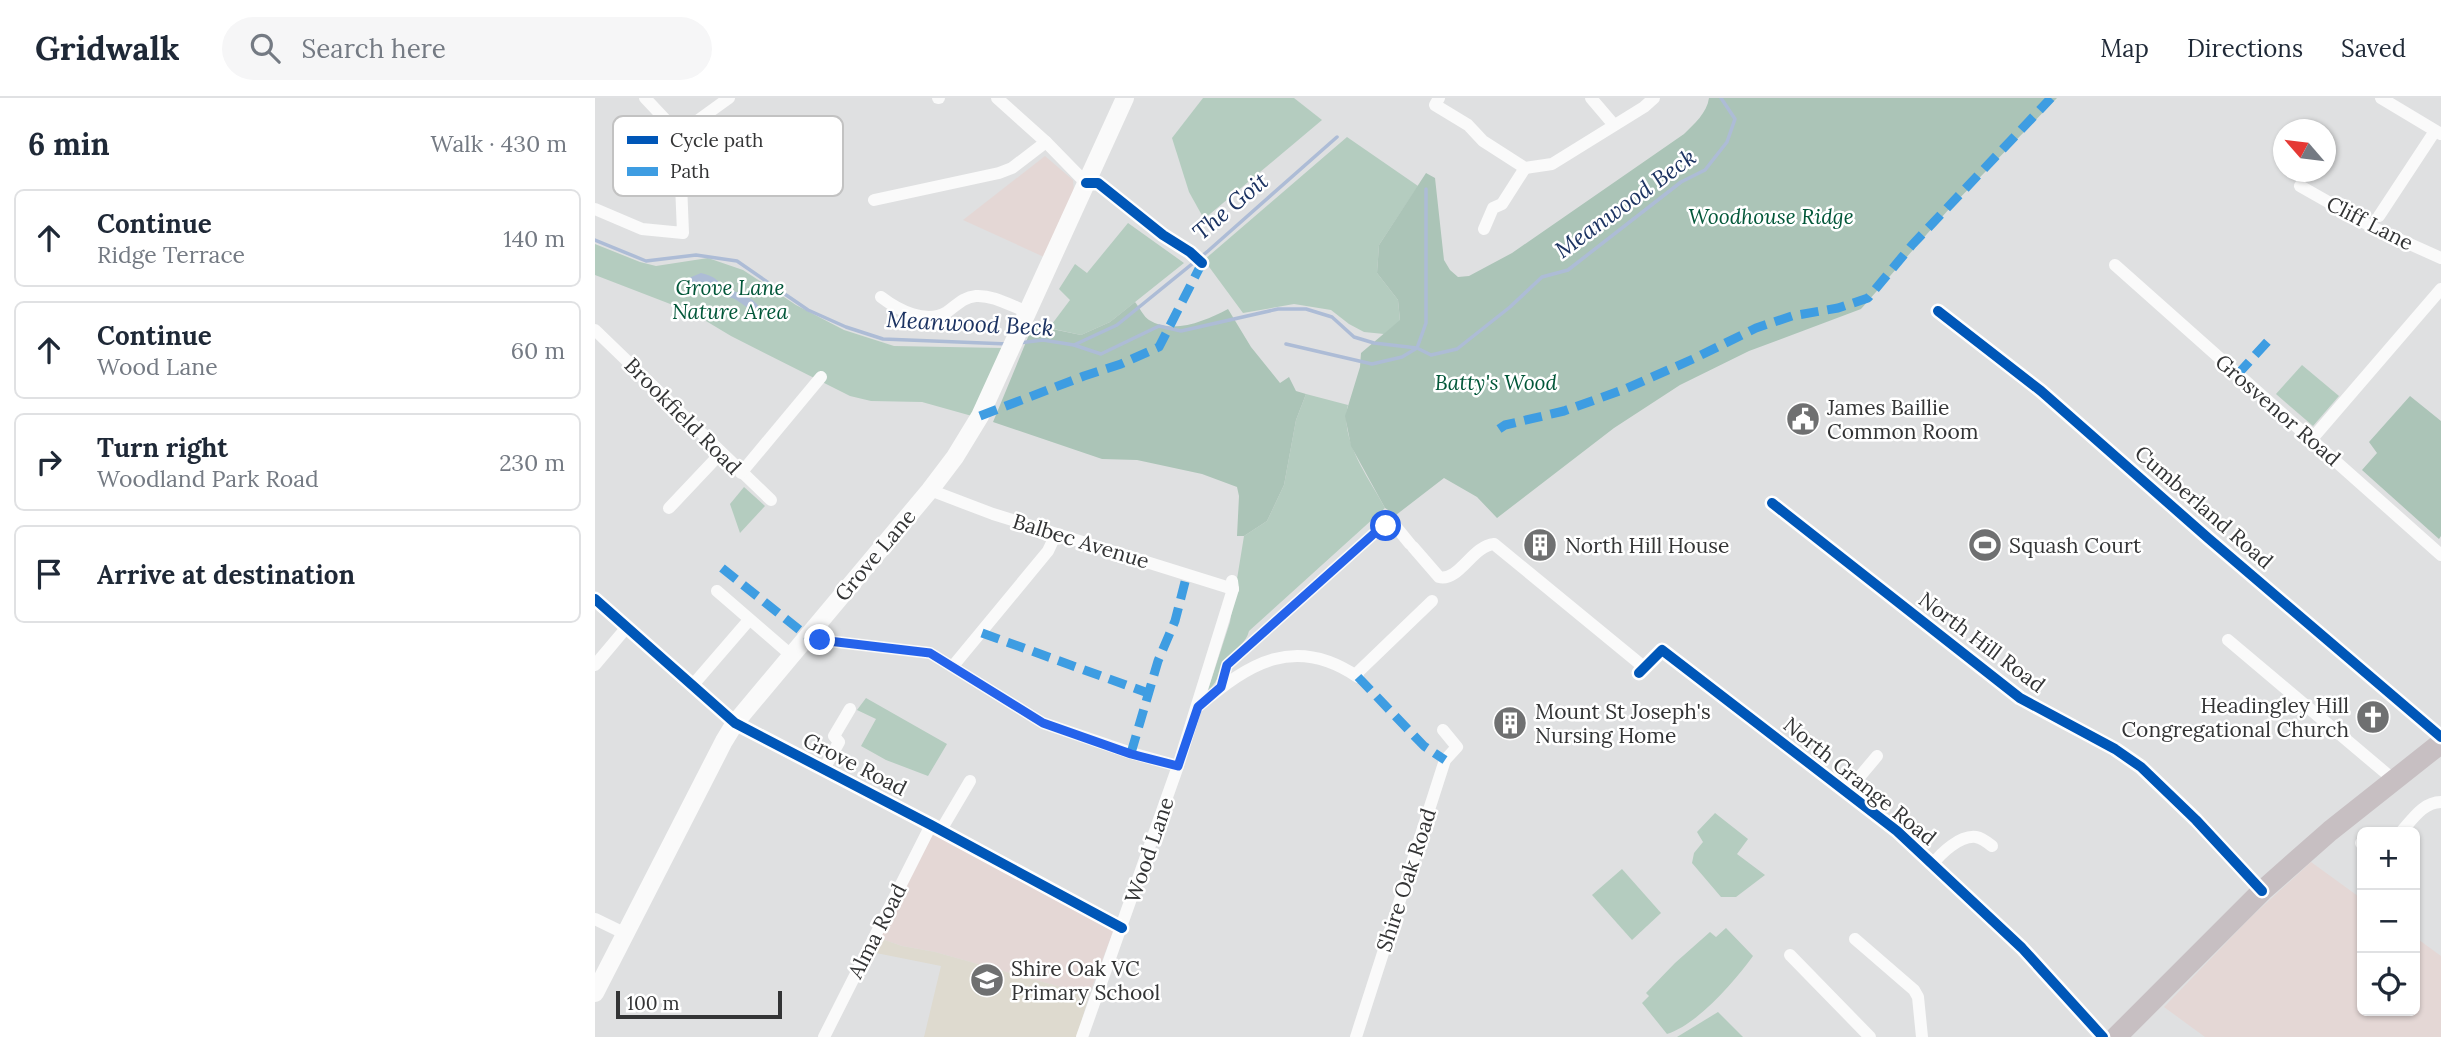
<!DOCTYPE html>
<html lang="en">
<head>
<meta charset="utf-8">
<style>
	:root { --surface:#fff; --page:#f6f6f7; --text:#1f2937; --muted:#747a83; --line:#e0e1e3 }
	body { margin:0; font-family:Lora,serif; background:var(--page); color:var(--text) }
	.controls { position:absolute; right:21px; bottom:21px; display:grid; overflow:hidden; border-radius:10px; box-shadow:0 2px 5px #0004 }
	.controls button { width:63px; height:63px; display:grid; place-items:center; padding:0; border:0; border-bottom:2px solid var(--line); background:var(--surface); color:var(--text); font:35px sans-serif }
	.compass { position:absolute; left:1678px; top:21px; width:63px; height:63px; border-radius:50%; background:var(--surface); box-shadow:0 2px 5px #0004; rotate:298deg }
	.scale { position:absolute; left:21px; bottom:18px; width:166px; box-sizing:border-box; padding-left:7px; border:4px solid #333435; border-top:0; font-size:19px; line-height:24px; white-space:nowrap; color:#333435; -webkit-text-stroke:5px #fff; paint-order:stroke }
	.stop { position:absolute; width:21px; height:21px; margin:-16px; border:5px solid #2563eb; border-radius:50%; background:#fff }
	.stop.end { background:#2563eb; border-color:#fff; box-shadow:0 2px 7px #0008 }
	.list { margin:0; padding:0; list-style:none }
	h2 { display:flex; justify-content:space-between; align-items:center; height:91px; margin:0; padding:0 28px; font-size:30px }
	h2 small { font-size:23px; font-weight:400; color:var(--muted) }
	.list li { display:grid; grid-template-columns:46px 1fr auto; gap:21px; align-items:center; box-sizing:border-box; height:98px; margin:0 14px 14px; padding:0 14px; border:2px solid var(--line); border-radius:10px }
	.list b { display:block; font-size:26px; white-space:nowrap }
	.list p { margin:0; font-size:23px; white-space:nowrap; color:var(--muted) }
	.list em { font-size:23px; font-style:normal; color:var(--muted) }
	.icon { flex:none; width:38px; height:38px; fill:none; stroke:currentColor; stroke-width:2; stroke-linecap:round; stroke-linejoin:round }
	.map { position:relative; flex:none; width:1846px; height:939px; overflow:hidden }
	header { display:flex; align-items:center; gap:42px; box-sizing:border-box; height:98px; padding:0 35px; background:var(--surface); border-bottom:2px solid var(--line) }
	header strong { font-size:33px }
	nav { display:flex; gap:38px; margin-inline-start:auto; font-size:24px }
	.search { width:490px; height:63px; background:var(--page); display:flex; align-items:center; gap:18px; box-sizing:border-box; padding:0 24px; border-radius:38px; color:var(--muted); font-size:26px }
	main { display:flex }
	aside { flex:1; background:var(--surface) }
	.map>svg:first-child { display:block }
	.commercial { fill:#e4d7d5 }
	.education { fill:#dedacf }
	.green { fill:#b4ccbf }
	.forest { fill:#abc4b7 }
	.water { fill:#adbcd6 }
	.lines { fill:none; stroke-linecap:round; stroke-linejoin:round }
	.stream { stroke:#adbcd6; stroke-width:3.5 }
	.street { stroke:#fafafa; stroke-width:12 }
	.secondary { stroke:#fafafa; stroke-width:18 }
	.highway { stroke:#c7bfc2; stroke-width:21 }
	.quiet { stroke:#3e9de2; stroke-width:9; stroke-dasharray:18 9; stroke-linecap:butt }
	.cycleway-casing { stroke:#fff; stroke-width:15 }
	.cycleway { stroke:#0057b8; stroke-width:10 }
	.route { stroke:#2563eb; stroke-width:9 }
	.labels { text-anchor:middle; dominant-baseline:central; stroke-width:5; stroke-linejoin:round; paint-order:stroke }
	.park-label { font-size:21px; font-style:italic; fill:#025739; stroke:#fff }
	.street-label { font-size:21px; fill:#333435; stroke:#fff }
	.poi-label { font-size:21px; fill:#333435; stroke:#fff; text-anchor:start }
	.water-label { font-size:23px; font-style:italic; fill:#1c3362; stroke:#fff }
	.key { fill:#fff; stroke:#c2c2c2; stroke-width:2 }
	.key-label { font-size:19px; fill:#333435 }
</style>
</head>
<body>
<header>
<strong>Gridwalk</strong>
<div class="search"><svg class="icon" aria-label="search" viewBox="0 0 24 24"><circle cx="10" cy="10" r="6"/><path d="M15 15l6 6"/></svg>Search here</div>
<nav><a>Map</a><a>Directions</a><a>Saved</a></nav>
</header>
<main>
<aside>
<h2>6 min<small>Walk · 430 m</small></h2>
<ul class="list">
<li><svg class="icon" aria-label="ahead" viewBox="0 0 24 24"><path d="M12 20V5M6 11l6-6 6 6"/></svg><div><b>Continue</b><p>Ridge Terrace</p></div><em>140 m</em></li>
<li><svg class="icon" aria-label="ahead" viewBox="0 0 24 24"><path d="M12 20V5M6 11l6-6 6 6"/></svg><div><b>Continue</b><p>Wood Lane</p></div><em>60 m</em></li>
<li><svg class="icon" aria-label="right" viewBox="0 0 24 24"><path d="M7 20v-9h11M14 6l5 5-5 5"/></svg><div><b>Turn right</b><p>Woodland Park Road</p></div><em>230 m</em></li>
<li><svg class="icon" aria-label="arrive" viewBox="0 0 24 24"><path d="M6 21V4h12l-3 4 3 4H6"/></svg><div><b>Arrive at destination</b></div></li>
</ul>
</aside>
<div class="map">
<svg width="1846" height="939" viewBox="0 0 1846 939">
	<rect width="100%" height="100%" fill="#dfe0e1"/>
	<g class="commercial">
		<polygon points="450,58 478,82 479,94 449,159 368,122"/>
		<polygon points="339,734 519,831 494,897 340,854 307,848 284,840"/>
		<polygon points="1716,764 1767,801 1767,913 1820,913 1820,839 1846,858 1846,939 1610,939 1569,909 1655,820"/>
	</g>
	<polygon class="education" points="284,840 307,848 340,854 494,897 482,939 329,939 346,868 276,854"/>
	<g class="green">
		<polygon points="608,0 699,0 727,22 609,121 594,94 577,40"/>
		<polygon points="752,39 823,88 784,147 782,175 803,202 805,223 789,236 769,234 754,226 736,212 699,206 648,215 609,162"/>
		<polygon points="533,125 589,165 515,224 486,237 454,230 475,202 464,191 480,166 492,175"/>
		<polygon points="0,146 45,164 61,168 113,160 148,172 201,207 249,232 299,248 408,250 377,318 327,304 276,303 255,298 136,238 96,214 0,177"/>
		<polygon points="1707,267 1744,298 1718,328 1681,296"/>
		<path d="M711 296 753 307C744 342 774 380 790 410L654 533C651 545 642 549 634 559 625 569 625 583 613 592L635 524 649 438 672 423 689 387 701 322Z"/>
		<polygon points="149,389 170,408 145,435 135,406"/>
		<polygon points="271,600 352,646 333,678 291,662 266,648 281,621 262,612"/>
		<polygon points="1120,715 1153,741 1142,756 1170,777 1141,799 1126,799 1097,765 1099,755 1108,744 1102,734"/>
		<polygon points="1027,771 1066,815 1037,842 997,797"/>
		<path d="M1131 830 1158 858C1139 884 1103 926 1072 936L1047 905 1054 898 1051 895 1080 865 1115 834 1121 839Z"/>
		<polygon points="1123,914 1148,939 1082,939"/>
	</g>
	<g class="forest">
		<path d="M1114 0H1462L1354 111 1266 211 1154 253 1085 287 1019 330 902 420 882 399 849 380 801 417 790 410 756 348 750 318 765 269 766 255 805 222 803 202 782 175 784 147 831 75 840 80 849 162 855 172 863 179 874 178 917 155 1089 36C1099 26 1112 15 1114 0Z"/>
		<path d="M540 204C544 209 549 219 554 222 578 237 610 223 633 211L656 249 685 285 694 279 701 293 711 296 701 322 689 387 672 423 649 438H642L644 398 642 389 607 376 542 362 507 361 398 324 438 227 486 237 515 224Z"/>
		<polygon points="1815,298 1846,323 1846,438 1844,441 1767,372 1782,355 1774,344"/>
	</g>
	<path class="water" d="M106 175C122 179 121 182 132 192 147 194 164 202 168 217L166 219 140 201 99 188 94 183V180Z"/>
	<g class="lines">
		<g class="stream">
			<polyline points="0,142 51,163 101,157 142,163 213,212 251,229 288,241 413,246"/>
			<polyline points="424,245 448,242 479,247 506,256 564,228 586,233 683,211 711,211 737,219 759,239 779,245 822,250 836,257 862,251 915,209 947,179 973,172 1086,84 1110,72 1132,44 1140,21 1126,0"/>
			<polyline points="691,246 777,266 807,259 822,250 831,225 831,91"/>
			<polyline points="479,247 522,227 613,153 742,39"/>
		</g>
		<g class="street">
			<polyline points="50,0 84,36"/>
			<polyline points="343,0 344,0"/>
			<polyline points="402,0 451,44 491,85"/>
			<polyline points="844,0 840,7 873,27 888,43 930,70 957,66 1049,9 1059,0"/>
			<polyline points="996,0 1019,27"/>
			<polyline points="1786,0 1846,36"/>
			<polyline points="84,36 134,0"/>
			<polyline points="1705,88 1779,130 1846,160"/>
			<polyline points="279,102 404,75 417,70 451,44"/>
			<polyline points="0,111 47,131 88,135 84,36"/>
			<polyline points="1784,118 1840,33"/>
			<polyline points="889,131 898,110 907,106 930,70"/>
			<polyline points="1520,167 1846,457"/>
			<path d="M286 199C303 212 331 227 352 214 362 207 368 199 381 198 399 197 416 208 433 214"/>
			<polyline points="1343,213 1446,293 1613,440 1846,639"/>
			<polyline points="0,232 176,402"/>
			<polyline points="1716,342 1846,191"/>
			<polyline points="146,375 226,279"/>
			<polyline points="335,392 398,416 638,491"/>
			<polyline points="1177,405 1425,600 1520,651 1546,669 1601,722 1667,793"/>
			<polyline points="74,410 126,355"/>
			<path d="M818 449 844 479C864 484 877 448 899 446L1050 570"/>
			<polyline points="122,493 196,557"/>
			<polyline points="0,501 140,625 336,727 527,830"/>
			<polyline points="212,538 225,542 335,555 448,625 536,655 583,668"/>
			<polyline points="1633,542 1799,682"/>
			<polyline points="0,567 32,529"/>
			<polyline points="358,568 453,453 461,436"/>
			<polyline points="1044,575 1067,552 1302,733 1427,850 1508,939"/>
			<polyline points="760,577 837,503"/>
			<polyline points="97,588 154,522"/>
			<polyline points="626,589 632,567 783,432 797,424 815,446"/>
			<path d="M604 608C654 565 700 536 763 579"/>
			<polyline points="229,671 244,644 239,638 255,611"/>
			<polyline points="1251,695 1282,658"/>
			<polyline points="346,732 375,683"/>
			<path d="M1806 734C1817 722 1828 704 1846 704"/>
			<polyline points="1766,745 1767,746"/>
			<path d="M1337 767C1346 755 1365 737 1381 739 1387 740 1392 744 1397 748"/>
			<polyline points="0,821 31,836"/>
			<polyline points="1260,841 1319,892 1323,899 1327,939"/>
			<polyline points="1195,857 1275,939"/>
			<polyline points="229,939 336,727"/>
			<polyline points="487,939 583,668 638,491 637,483"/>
			<polyline points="761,939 850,662 862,649 848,632"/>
		</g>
		<polyline class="secondary" points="0,895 129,643 140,625 335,392 360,359 385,318 530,0"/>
		<polyline class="highway" points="1521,939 1667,793 1735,733 1846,645"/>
		<g class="quiet">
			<polyline points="1642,277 1674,242"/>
			<polyline points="385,318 489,278 526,266 564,249 607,165 604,162"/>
			<polyline points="904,331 910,327 969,313 1030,291 1098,261 1161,230 1197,218 1243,210 1273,200 1317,147 1456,0"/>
			<polyline points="127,470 212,538"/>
			<polyline points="387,535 553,595"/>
			<polyline points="763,579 829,648 850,662"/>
			<polyline points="536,655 563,563 580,523 592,476"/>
		</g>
		<g class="cycleway-casing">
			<g id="cycleway">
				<polyline points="491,85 503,85 568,137 595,154 607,165"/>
				<polyline points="1343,213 1446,293 1613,440 1846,639"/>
				<polyline points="1177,405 1425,600 1520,651 1546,669 1601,722 1667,793"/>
				<polyline points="0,501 140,625 336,727 527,830"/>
				<polyline points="1044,575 1067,552 1302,733 1427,850 1508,939"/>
			</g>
		</g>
		<use href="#cycleway" class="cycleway"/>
	</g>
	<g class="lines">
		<polyline class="route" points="225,542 335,555 448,625 536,656 583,668 603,609 626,589 632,567 783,432 791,428"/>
	</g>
	<defs>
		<g id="civic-disc" transform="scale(1.75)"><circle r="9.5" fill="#6f7071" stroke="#fff"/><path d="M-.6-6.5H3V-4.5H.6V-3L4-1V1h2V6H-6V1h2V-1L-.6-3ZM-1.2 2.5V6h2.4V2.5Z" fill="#fff"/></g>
		<g id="building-disc" transform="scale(1.75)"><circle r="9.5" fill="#6f7071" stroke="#fff"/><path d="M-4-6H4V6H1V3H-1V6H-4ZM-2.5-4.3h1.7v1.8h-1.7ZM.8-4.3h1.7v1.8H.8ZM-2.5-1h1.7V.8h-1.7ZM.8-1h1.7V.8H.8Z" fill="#fff"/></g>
		<g id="stadium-disc" transform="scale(1.75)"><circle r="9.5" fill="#6f7071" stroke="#fff"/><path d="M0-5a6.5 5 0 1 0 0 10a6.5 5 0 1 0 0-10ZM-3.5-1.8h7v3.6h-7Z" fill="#fff"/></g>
		<g id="church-disc" transform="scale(1.75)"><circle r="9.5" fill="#6f7071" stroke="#fff"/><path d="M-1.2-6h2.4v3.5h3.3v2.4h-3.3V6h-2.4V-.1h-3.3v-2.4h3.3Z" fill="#fff"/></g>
		<g id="school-disc" transform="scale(1.75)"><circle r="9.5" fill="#6f7071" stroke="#fff"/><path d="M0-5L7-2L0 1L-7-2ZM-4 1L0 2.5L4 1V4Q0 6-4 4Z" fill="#fff"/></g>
	</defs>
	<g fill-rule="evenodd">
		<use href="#civic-disc" x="1208" y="321"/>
		<use href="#building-disc" x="945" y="447"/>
		<use href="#stadium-disc" x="1390" y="447"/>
		<use href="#church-disc" x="1778" y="619"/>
		<use href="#building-disc" x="915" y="625"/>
		<use href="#school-disc" x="392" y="882"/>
	</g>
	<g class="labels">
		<g class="park-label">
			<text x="1176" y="118">Woodhouse Ridge</text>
			<text x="135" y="189">Grove Lane<tspan x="135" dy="24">Nature Area</tspan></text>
			<text x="901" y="284">Batty's Wood</text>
		</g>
		<g class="street-label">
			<text transform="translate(1775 125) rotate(27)">Cliff Lane</text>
			<text transform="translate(1683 312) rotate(41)">Grosvenor Road</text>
			<text transform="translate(88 318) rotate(45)">Brookfield Road</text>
			<text transform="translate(1609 409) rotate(41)">Cumberland Road</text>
			<text transform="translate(486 443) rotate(17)">Balbec Avenue</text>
			<text transform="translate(280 457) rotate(-50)">Grove Lane</text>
			<text transform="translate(1387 544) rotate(37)">North Hill Road</text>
			<text transform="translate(260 666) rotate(27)">Grove Road</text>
			<text transform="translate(1265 683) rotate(39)">North Grange Road</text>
			<text transform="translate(554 752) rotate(-71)">Wood Lane</text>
			<text transform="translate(811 782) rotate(-72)">Shire Oak Road</text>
			<text transform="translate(282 833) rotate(-63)">Alma Road</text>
		</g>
		<g class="poi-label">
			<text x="1232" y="309">James Baillie<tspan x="1232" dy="24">Common Room</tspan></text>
			<text x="970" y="447">North Hill House</text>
			<text x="1414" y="447">Squash Court</text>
			<text x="1754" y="607" text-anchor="end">Headingley Hill<tspan x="1754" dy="24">Congregational Church</tspan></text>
			<text x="940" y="613">Mount St Joseph's<tspan x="940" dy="24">Nursing Home</tspan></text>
			<text x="416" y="870">Shire Oak VC<tspan x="416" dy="24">Primary School</tspan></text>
		</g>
		<g class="water-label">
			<text transform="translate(1030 105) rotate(-36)">Meanwood Beck</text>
			<text transform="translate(635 108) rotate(-40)">The Goit</text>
			<text transform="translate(375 225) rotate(3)">Meanwood Beck</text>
		</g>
	</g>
	<rect x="18" y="18" width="230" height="80" rx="10" class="key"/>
	<rect x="32" y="38" width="31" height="8" fill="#0057b8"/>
	<rect x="32" y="69" width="31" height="9" fill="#3e9de2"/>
	<g class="key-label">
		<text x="75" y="49">Cycle path</text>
		<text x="75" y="80">Path</text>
	</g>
</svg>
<div class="controls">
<button>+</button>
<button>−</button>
<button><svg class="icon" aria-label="locate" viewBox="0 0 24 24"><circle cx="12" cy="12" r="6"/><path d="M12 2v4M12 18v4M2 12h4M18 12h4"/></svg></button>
</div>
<svg class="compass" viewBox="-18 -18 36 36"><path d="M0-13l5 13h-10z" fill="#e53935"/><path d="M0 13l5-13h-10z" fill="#747a83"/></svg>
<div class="scale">100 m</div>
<div class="stop" style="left:791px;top:428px"></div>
<div class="stop end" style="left:225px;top:542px"></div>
</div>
</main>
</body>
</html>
